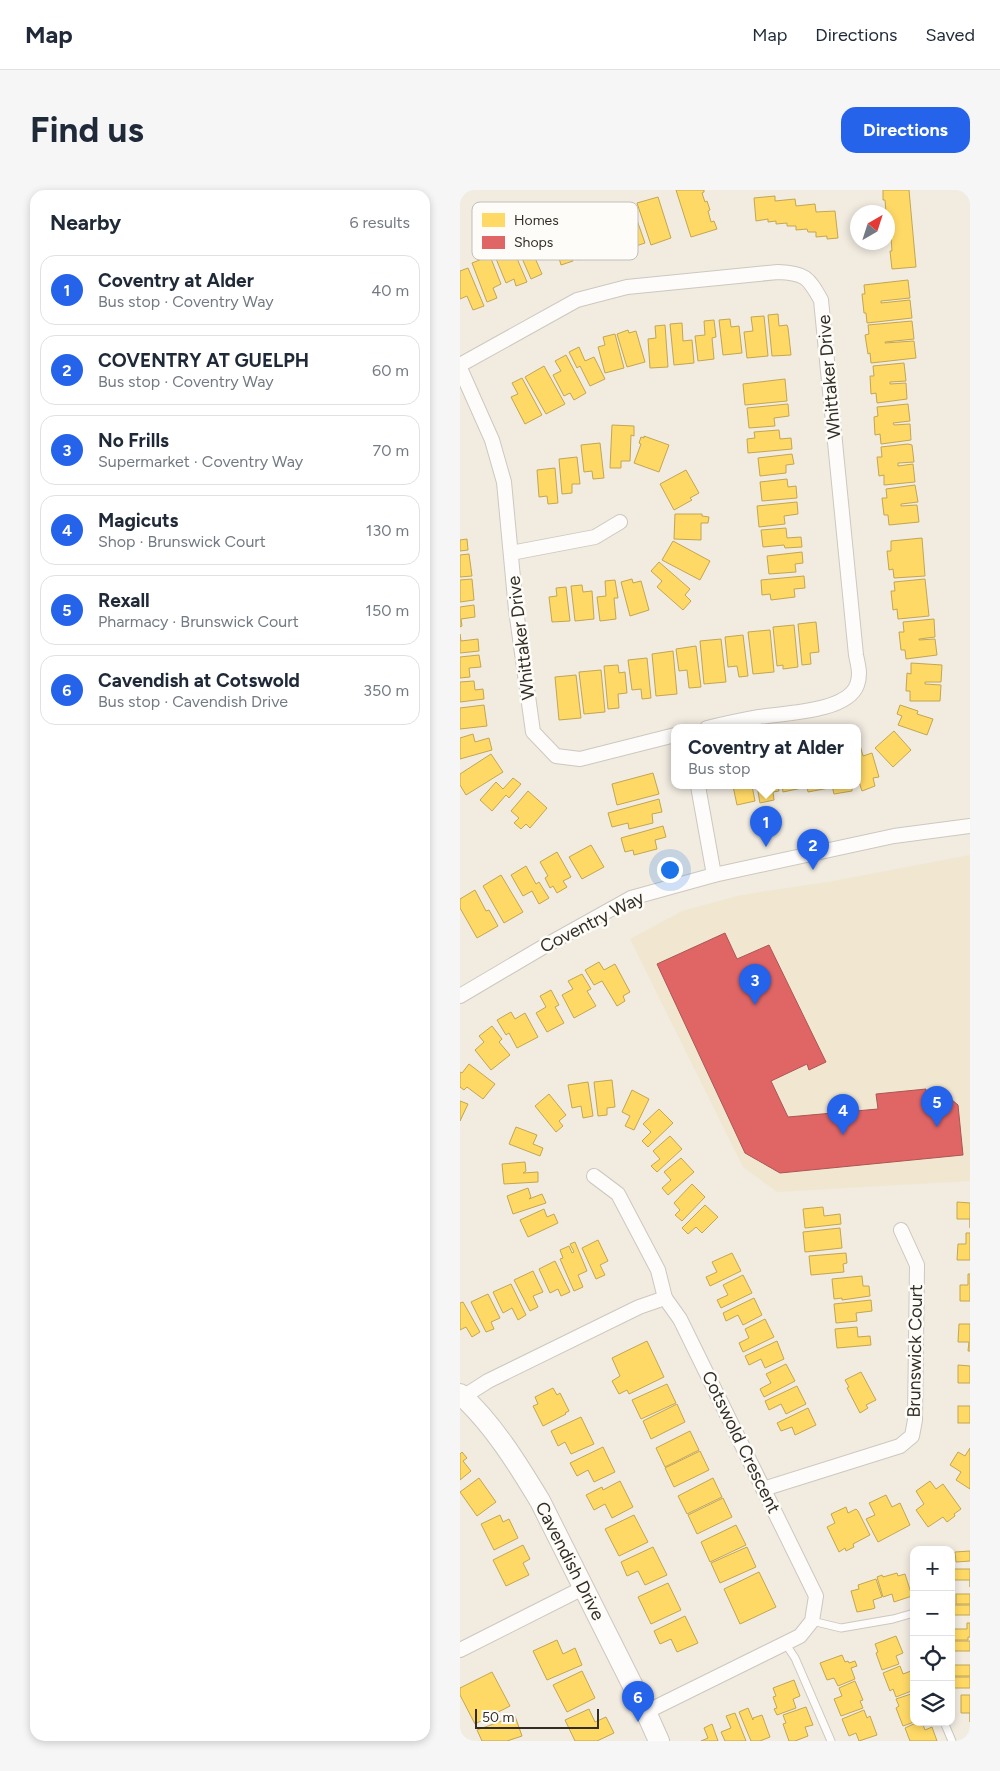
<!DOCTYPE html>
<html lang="en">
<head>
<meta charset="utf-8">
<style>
	:root { --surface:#fff; --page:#f6f6f7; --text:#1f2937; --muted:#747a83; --line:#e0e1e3; --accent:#2563eb }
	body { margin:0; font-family:Figtree,sans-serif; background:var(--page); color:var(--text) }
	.controls { position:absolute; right:15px; bottom:15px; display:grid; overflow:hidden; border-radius:10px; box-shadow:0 2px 8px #0003 }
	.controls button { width:45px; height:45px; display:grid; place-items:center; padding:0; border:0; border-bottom:1px solid var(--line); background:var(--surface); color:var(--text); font:25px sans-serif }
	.compass { position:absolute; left:390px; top:15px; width:45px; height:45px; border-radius:50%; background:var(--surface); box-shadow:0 2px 8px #0003; rotate:39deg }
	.scale { position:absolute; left:15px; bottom:12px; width:124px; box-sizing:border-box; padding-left:5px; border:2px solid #322e25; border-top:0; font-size:14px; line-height:18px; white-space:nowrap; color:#322e25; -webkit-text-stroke:4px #fefcf8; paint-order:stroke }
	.you { position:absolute; left:209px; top:679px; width:18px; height:18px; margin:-12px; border:4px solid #fff; border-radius:50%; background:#1a73e8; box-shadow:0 0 0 8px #1a73e833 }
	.badge { display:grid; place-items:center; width:32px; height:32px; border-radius:50%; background:var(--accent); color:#fff; font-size:16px; font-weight:700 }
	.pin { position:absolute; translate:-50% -41px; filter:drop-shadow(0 1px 2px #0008) }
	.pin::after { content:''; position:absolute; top:26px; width:18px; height:15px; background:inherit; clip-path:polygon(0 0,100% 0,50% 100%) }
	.popup { position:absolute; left:211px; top:534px; width:190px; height:65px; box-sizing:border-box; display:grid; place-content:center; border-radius:10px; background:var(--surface); filter:drop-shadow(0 1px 4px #0005); font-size:16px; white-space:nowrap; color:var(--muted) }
	.popup b { font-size:19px; color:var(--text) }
	.popup::after { content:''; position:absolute; left:50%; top:100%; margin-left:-10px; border:10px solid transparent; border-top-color:var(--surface) }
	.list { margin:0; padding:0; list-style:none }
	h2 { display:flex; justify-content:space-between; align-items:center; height:65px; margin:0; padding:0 20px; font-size:21px }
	h2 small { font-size:16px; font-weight:400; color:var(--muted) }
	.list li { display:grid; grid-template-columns:32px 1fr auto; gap:15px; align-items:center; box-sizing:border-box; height:70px; margin:0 10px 10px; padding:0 10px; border:1px solid var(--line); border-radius:15px }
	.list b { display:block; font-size:19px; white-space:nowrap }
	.list p { margin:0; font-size:16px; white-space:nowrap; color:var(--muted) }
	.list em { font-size:16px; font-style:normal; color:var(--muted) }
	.icon { flex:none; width:28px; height:28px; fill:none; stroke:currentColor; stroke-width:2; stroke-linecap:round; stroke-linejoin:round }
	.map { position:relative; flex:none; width:510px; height:1551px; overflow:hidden; border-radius:15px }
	header { display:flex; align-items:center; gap:30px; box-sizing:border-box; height:70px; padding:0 25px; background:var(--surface); border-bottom:1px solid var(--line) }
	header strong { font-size:24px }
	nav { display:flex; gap:28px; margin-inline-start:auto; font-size:18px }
	.intro { display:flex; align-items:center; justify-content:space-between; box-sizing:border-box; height:120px; padding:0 30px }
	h1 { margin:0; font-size:35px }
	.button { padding:12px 22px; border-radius:15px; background:var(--accent); color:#fff; font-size:18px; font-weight:700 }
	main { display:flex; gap:30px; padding:0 30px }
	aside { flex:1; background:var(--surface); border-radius:15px; box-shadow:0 2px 8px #0003 }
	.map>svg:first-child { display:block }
	.built { fill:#f1e7d1 }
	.homes { fill:#ffd966; stroke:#c2a652 }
	.shops { fill:#e06666; stroke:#ac5552 }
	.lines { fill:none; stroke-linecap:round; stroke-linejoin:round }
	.lane-casing { stroke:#cdc8bf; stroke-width:9 }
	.street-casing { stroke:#cdc8bf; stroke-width:16 }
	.secondary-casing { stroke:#cdc8bf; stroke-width:22 }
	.lane { stroke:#fdfcfa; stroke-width:7 }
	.street { stroke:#fdfcfa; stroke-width:14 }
	.secondary { stroke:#fdfcfa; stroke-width:20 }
	.labels { text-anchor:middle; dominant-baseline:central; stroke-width:5; stroke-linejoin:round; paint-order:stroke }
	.street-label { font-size:18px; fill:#322e25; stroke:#fefcf8 }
	.key { fill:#fefcf8; stroke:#c1beb9; stroke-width:1 }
	.key-label { font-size:14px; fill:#322e25 }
</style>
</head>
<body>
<header>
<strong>Map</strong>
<nav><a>Map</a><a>Directions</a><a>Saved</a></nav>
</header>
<div class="intro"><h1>Find us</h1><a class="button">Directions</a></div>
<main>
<aside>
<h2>Nearby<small>6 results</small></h2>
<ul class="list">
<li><span class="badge">1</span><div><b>Coventry at Alder</b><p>Bus stop · Coventry Way</p></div><em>40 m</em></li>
<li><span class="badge">2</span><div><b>COVENTRY AT GUELPH</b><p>Bus stop · Coventry Way</p></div><em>60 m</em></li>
<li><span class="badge">3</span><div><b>No Frills</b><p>Supermarket · Coventry Way</p></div><em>70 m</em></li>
<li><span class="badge">4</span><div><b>Magicuts</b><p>Shop · Brunswick Court</p></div><em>130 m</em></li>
<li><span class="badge">5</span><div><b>Rexall</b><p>Pharmacy · Brunswick Court</p></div><em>150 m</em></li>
<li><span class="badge">6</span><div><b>Cavendish at Cotswold</b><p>Bus stop · Cavendish Drive</p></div><em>350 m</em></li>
</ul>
</aside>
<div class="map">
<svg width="510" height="1551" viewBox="0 0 510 1551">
	<rect width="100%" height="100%" fill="#f1ebe0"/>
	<polygon class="built" points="510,665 510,991 317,1002 283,977 170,749 222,721 281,705 373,691"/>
	<g class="homes">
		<polygon points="216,0 244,0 244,2 242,3 245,12 247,11 250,20 248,21 251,32 254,31 257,39 231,47"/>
		<polygon points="423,0 449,0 456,77 432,79 430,61 432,61 431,47 428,47 428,42 430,41 429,27 426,22 425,10 423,10"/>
		<polygon points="315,6 315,11 335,9 336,16 355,14 356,22 375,21 378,48 367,49 367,46 356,47 356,42 348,42 347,39 336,40 336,36 327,36 327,33 316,34 316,31 308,32 308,29 296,31 294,8"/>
		<polygon points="198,7 211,48 191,55 177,13"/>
		<polygon points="171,13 185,53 176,56 172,44 163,47 154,20"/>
		<polygon points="148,22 160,57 149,60 146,50 137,53 129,28"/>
		<polygon points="123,23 137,63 117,70 103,29"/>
		<polygon points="100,32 113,71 101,75 97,61 88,63 80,39"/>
		<polygon points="74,44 83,64 75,68 82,84 71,89 55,52"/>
		<polygon points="50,52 67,92 56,96 54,89 46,93 32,59"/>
		<polygon points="30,66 41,94 33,98 37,108 27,112 12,73"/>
		<polygon points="8,78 24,116 13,120 7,106 0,109 0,81"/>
		<polygon points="448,90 450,108 421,111 421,113 450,110 452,128 407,133 406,123 404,123 402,104 405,104 404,95"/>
		<polygon points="318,124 319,136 327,135 328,138 331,165 312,166 308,125"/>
		<polygon points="304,126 308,166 287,168 284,142 293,141 291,127"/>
		<polygon points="270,129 271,137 279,136 282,163 263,165 259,130"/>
		<polygon points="254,130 256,147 252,148 254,169 238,171 235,146 245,145 244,131"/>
		<polygon points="452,131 454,149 425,152 425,153 454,151 456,168 411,173 410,163 408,164 405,145 409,144 408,135"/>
		<polygon points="222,133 223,151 232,150 234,173 214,175 210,134"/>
		<polygon points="205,135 208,177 190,178 188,149 196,148 195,136"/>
		<polygon points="168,140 169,143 176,141 185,172 167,177 157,144"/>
		<polygon points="155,144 164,178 145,183 138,157 145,155 143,147"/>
		<polygon points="119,157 125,171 134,167 145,189 130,196 120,176 117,178 109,162"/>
		<polygon points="106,165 126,203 114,210 110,203 104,206 93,185 101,181 95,171"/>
		<polygon points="444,173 446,191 430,192 430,194 446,193 447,209 417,213 416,203 411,204 410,186 414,186 413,176"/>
		<polygon points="84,176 105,214 86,224 65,187"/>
		<polygon points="62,188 82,225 65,234 51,207 58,204 52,193"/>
		<polygon points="325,189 327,211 285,215 283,194"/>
		<polygon points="328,214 329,226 314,228 315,236 289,238 287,218"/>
		<polygon points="448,214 450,231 433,233 434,235 450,234 451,250 421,254 420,244 415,245 414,227 418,226 417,217"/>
		<polygon points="152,235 174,236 174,246 171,245 170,271 161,271 161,278 150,278"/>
		<polygon points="319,240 320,249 331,248 332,259 288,263 287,249 295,248 294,242"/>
		<polygon points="184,246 209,255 199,282 174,273 181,254 179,253 181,247 184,248"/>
		<polygon points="140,253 144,288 133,289 132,281 124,282 121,255"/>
		<polygon points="448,254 452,255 454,272 438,273 438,276 453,274 455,292 424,295 424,285 419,286 417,267 422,267 421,257"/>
		<polygon points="332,264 334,274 326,275 326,283 300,286 298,268"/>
		<polygon points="117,267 120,294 112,294 112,303 102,304 99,269"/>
		<polygon points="95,278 98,313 88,314 87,306 79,307 77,280"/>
		<polygon points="226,280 239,303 230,308 232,310 214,320 200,294"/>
		<polygon points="327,289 328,297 336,296 337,308 302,311 300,292"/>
		<polygon points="455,295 458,312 441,314 441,316 457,315 459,332 429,335 428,325 424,325 422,308 427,308 426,299"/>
		<polygon points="337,312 338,324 324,326 325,334 299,337 297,316"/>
		<polygon points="215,324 242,324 242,326 249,327 248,333 241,333 241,350 214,349"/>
		<polygon points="326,338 327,348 341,347 342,357 325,358 324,355 303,357 301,340"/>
		<polygon points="462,348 465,386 434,388 433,379 429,380 427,361 431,361 431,351"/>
		<polygon points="7,349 8,360 0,361 0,350"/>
		<polygon points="213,351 250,371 240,390 202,370"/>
		<polygon points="342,362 343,373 335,374 336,382 309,384 307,366"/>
		<polygon points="9,364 12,386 0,387 0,365"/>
		<polygon points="199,372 230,399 225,405 231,411 223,420 197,397 202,391 191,381"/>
		<polygon points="344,386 345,398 334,399 335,407 311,410 310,404 302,405 301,390"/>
		<polygon points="12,389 14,410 0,412 0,390"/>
		<polygon points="172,389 173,393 181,391 189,420 170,426 161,392"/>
		<polygon points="465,389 469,426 438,429 437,419 433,420 431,401 435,401 434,392"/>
		<polygon points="155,390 158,408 154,408 156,429 140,431 137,407 146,406 145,391"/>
		<polygon points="122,395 123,402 132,401 134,429 115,431 111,396"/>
		<polygon points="106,397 110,431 92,432 89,407 97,406 96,398"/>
		<polygon points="14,415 15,427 1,429 2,436 0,437 0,417"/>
		<polygon points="474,429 475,447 459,449 459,450 475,449 477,465 446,469 445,460 441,460 439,442 444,442 443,432"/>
		<polygon points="356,432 359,462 350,463 351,474 342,475 338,434"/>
		<polygon points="334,435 338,477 323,479 323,475 317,476 313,437"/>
		<polygon points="310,440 314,482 293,484 288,442"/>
		<polygon points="0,444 1,451 18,449 19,461 0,463"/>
		<polygon points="283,445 288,486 279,487 277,476 268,477 265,447"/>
		<polygon points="261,449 266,492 244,494 240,451"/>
		<polygon points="236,456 241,497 229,498 227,480 219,481 216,459"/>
		<polygon points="213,461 217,504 196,506 192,464"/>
		<polygon points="19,465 21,477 9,478 10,487 0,488 0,467"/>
		<polygon points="187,468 191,508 182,509 181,499 172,500 168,470"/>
		<polygon points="451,473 482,475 481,492 465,492 465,494 481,495 480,511 450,511 450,501 446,501 447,483 451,484"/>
		<polygon points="158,475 159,483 165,482 167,503 158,504 159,518 148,519 144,476"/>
		<polygon points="141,480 145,522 124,524 119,482"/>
		<polygon points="116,485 121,528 99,530 95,487"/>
		<polygon points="14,491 15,500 23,499 24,509 0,512 0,492"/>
		<polygon points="24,515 27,536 0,539 0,518"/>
		<polygon points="440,515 458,521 457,524 473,529 467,545 438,535 442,526 437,524"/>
		<polygon points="434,541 451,560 433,577 415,558"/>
		<polygon points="13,544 15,552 29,548 32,560 0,569 0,548"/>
		<polygon points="400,555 403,566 412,563 419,587 413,588 415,596 402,601 397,586 397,556"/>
		<polygon points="31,564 43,582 6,605 0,595 0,584"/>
		<polygon points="193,583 199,604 157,615 152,594"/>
		<polygon points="53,588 61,594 49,608 46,605 32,621 20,610 36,592 43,599"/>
		<polygon points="273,596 292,596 295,611 277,615"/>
		<polygon points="297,596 318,596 319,601 313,602 314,610 300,613"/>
		<polygon points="322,596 342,596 342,598 323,602"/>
		<polygon points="347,596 368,596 369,598 348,602"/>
		<polygon points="372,596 392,596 392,601 374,604"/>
		<polygon points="68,601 87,618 70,638 66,634 61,639 54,633 59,628 51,621"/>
		<polygon points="199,609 202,622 192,624 193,633 169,639 168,633 152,637 148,623"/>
		<polygon points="203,636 206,647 195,650 197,659 174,665 173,660 165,662 161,648"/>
		<polygon points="131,655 144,677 122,689 109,667"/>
		<polygon points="97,662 111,687 103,691 107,697 97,703 93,696 90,698 85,688 88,686 80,672"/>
		<polygon points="66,676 76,694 79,692 89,708 79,714 72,701 63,706 51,685"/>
		<polygon points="41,685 63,722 44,733 23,696"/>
		<polygon points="15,700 26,721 29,720 38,736 17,748 0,718 0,709"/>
		<polygon points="139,772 144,780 155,774 170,802 163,806 165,811 157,816 142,791 134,795 125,780"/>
		<polygon points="122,784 131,799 127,801 136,816 114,828 102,805 113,799 108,791"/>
		<polygon points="91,800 99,815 95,817 104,833 87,842 76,823 86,817 80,806"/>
		<polygon points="51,822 55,829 65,823 78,847 57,858 49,843 46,845 37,830"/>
		<polygon points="32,836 42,849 39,852 50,865 31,880 15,860 24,852 19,846"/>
		<polygon points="9,874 35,894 23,909 7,897 4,900 0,897 0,882 2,883"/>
		<polygon points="152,890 155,917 147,918 147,925 138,926 134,892"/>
		<polygon points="128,892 133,926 123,928 121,916 112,918 108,895"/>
		<polygon points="172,900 189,909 174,940 165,936 170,926 162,922"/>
		<polygon points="89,904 106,925 99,931 103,936 96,942 75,916"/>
		<polygon points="0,911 8,914 0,931"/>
		<polygon points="199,919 213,933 188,957 182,951 191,942 183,934"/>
		<polygon points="56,937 77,945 73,954 83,958 80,966 49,954"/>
		<polygon points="210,946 222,959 197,982 191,976 200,969 193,961"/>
		<polygon points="221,968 234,982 208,1005 202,998 211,990 204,982"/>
		<polygon points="65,972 66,981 63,983 78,982 78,992 44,994 42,974"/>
		<polygon points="232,994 245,1007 222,1031 215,1025 220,1020 214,1013"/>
		<polygon points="68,998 71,1007 69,1009 82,1004 86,1013 53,1024 47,1006"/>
		<polygon points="497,1012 510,1013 510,1038 510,1029 497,1029"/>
		<polygon points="245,1015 258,1027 242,1043 236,1037 228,1044 222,1038"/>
		<polygon points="363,1017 364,1026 380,1024 381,1034 345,1038 343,1019"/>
		<polygon points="84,1019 87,1027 94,1024 98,1033 68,1047 60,1030"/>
		<polygon points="380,1038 382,1058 345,1062 343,1042"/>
		<polygon points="506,1043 510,1043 510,1070 497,1070 498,1054 506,1054"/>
		<polygon points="138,1050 148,1071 140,1075 145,1085 136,1089 122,1058"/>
		<polygon points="115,1052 127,1081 118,1085 123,1097 114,1101 100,1069 103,1068 100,1060 109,1056 112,1063 114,1062 110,1054"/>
		<polygon points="272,1063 281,1081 250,1096 246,1087 257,1082 252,1072"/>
		<polygon points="386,1063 387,1073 383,1074 384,1082 351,1085 349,1066"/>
		<polygon points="95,1071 110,1102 101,1106 98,1099 90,1103 79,1079"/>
		<polygon points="73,1081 83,1102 73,1106 78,1117 70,1121 54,1090"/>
		<polygon points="508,1084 510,1084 510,1111 500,1111 500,1095 508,1095"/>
		<polygon points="283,1085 292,1103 261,1118 257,1110 268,1105 263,1095"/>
		<polygon points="402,1086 403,1096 409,1096 410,1106 382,1110 382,1108 374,1109 372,1089"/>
		<polygon points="51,1094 66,1125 58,1130 52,1118 43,1123 33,1102"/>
		<polygon points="28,1104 40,1128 31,1132 34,1139 26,1142 11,1112"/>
		<polygon points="294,1108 302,1125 283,1135 278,1125 266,1131 263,1123"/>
		<polygon points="411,1110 412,1121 396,1123 397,1131 376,1133 374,1114"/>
		<polygon points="3,1112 20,1142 12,1147 6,1137 0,1140 0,1113"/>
		<polygon points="305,1129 314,1147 283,1162 279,1153 289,1148 285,1139"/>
		<polygon points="499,1134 510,1134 510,1161 508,1161 509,1152 498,1152"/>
		<polygon points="397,1137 398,1147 410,1146 411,1155 377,1158 375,1139"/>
		<polygon points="187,1151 204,1187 169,1204 167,1200 159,1204 152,1191 160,1186 152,1168"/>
		<polygon points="317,1151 324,1169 305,1178 301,1169 289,1175 285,1166"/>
		<polygon points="326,1174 335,1191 304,1207 300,1199 311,1193 306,1184"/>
		<polygon points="498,1175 510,1176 510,1193 498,1193"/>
		<polygon points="401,1182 416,1210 406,1215 408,1218 400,1223 387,1198 389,1197 385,1190"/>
		<polygon points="207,1194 216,1213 181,1229 172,1210"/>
		<polygon points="337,1196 346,1214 326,1224 321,1214 309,1220 305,1211"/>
		<polygon points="93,1198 97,1205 100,1203 109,1221 105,1223 106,1224 83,1236 73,1216 78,1214 75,1207"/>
		<polygon points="217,1214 225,1232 191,1249 183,1231"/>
		<rect x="498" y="1216" width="12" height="17"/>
		<polygon points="348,1218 356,1235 335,1245 332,1237 321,1241 317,1233"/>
		<polygon points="121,1227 134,1254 111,1264 105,1252 98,1256 91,1241"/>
		<polygon points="230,1241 239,1260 205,1277 196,1258"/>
		<polygon points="143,1257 155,1282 134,1292 128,1280 117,1286 110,1273"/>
		<polygon points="510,1258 510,1299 496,1290 501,1282 490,1275 498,1262 505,1266"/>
		<polygon points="240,1261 249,1280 214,1297 205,1278"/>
		<polygon points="2,1262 7,1268 3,1271 11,1281 0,1290 0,1264"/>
		<polygon points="19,1288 36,1312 17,1326 0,1302"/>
		<polygon points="253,1288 262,1307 227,1324 218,1306"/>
		<polygon points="160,1291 173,1317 152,1328 145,1314 134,1320 126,1305 142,1297 143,1300"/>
		<polygon points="470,1291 476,1299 483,1294 501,1319 494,1324 495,1326 487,1332 483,1327 468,1337 456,1320 464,1314 456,1301"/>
		<polygon points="426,1305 432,1317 440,1313 450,1335 418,1352 406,1329 415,1325 409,1313"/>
		<polygon points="263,1308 272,1327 237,1344 228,1325"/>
		<polygon points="386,1317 388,1323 396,1319 398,1321 410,1345 393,1354 394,1357 386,1361 385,1358 379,1362 367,1337 375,1333 371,1324"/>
		<polygon points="40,1325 43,1332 49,1329 58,1348 34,1360 21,1334"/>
		<polygon points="174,1325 188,1352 159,1366 145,1339"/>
		<polygon points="276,1335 286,1355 250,1372 241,1352"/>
		<polygon points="63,1355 70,1369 63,1373 69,1385 46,1396 33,1370"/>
		<polygon points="193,1357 207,1385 185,1395 178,1381 167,1386 161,1372"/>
		<polygon points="287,1357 296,1377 260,1393 251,1373"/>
		<polygon points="510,1361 510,1371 496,1372 495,1362"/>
		<polygon points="494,1379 510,1379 510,1397 510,1390 494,1390"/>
		<polygon points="299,1382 316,1417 280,1434 264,1399"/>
		<polygon points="437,1383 438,1386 445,1384 452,1406 434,1412 432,1404 423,1407 417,1387 422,1385 423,1387"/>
		<polygon points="416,1389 422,1407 413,1410 415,1418 412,1419 397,1422 391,1401 399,1399 398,1395"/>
		<polygon points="208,1393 221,1420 191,1434 178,1407"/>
		<rect x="496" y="1404" width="14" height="10"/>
		<rect x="493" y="1415" width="17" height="10"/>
		<polygon points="225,1426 238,1453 217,1462 211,1449 200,1454 194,1441"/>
		<polygon points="507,1433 510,1433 510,1447 508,1447 508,1450 492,1450 492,1439 507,1439"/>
		<polygon points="436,1446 443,1463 436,1466 439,1474 422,1480 416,1463 418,1462 415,1454"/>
		<polygon points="97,1450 103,1464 115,1458 122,1475 87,1490 73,1461"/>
		<rect x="492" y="1451" width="18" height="10"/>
		<polygon points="382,1465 385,1472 388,1471 389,1473 395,1471 397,1476 391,1478 395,1489 378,1496 374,1488 367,1490 360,1473"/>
		<rect x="492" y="1475" width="18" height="11"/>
		<polygon points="440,1476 443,1484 451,1481 454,1489 454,1500 436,1507 433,1499 430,1501 423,1483"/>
		<polygon points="122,1481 135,1508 107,1522 93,1495"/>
		<polygon points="32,1482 50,1516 15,1534 0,1505 0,1498"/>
		<rect x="493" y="1487" width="17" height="11"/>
		<polygon points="334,1490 340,1506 333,1509 336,1518 317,1525 314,1519 317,1518 313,1507 316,1506 313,1498"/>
		<polygon points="395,1491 403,1510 400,1511 403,1518 381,1526 374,1509 382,1506 379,1498"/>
		<polygon points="454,1503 454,1532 443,1536 436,1518 439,1516 436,1509"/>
		<polygon points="501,1505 510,1505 510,1532 510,1523 501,1523"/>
		<polygon points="346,1517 353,1535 345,1537 348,1546 335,1551 329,1551 323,1534 326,1533 323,1525"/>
		<polygon points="288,1518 293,1530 293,1528 302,1525 310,1547 300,1551 291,1551 279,1522"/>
		<polygon points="129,1519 135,1532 146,1527 154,1543 137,1551 115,1551 105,1530"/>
		<polygon points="404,1520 407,1528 410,1526 417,1545 399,1551 396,1543 389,1546 382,1529"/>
		<polygon points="275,1523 286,1551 265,1551 261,1542 271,1538 266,1526"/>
		<polygon points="55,1526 62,1546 47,1551 22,1551 17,1540"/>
		<polygon points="458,1532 462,1532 465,1540 472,1537 477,1551 450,1551 445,1538"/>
		<polygon points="252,1534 258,1551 241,1551 248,1548 244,1538"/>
	</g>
	<polygon class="shops" points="265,743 277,769 309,755 366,872 349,880 347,874 311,891 328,927 418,919 416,904 466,899 466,906 485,904 498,915 503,965 320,983 285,963 197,774"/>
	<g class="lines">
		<g class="lane-casing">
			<g id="lane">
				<polyline points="352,1431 381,1438 433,1429 454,1423"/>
				<polyline points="325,1453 335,1468 371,1551"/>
				<polyline points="484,1532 492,1551"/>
			</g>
		</g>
		<g class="street-casing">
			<g id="street">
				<path d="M0 175 117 110 167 97 318 82C345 83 348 87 361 110L396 465C398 475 401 484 397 495 387 522 324 523 299 527 282 530 264 534 247 538"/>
				<polyline points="0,178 32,250 44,292 56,420 73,542 96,566 120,569 215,545"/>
				<polyline points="51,363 135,347 160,332"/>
				<polyline points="238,596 254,685"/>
				<polyline points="0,806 83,757 171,708 254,685 434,646 510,636"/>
				<polyline points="134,986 158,1004 198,1080 205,1108"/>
				<polyline points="3,1207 28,1191 179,1117 205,1108 220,1129 356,1406 352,1431 340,1446 186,1522"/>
				<polyline points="303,1299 440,1256 452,1246 455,1230 457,1075 441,1040"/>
				<polyline points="0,1460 123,1398"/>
			</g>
		</g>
		<g class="secondary-casing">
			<path id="secondary" d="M0 1204C33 1234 57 1273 80 1311L186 1522 199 1551"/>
		</g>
		<use href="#lane" class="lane"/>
		<use href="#street" class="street"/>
		<use href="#secondary" class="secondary"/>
	</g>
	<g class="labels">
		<g class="street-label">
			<text transform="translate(369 187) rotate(-95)">Whittaker Drive</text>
			<text transform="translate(61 448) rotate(-97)">Whittaker Drive</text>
			<text transform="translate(132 732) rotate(-27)">Coventry Way</text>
			<text transform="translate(455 1161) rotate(-89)">Brunswick Court</text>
			<text transform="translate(281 1252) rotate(64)">Cotswold Crescent</text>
			<text transform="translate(110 1371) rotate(63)">Cavendish Drive</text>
		</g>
	</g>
	<rect x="12" y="12" width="166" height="58" rx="8" class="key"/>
	<rect x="22" y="23" width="23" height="14" fill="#ffd966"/>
	<rect x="22" y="46" width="23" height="13" fill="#e06666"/>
	<g class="key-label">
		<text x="54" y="35">Homes</text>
		<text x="54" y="57">Shops</text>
	</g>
</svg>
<div class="controls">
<button>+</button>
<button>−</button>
<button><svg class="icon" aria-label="locate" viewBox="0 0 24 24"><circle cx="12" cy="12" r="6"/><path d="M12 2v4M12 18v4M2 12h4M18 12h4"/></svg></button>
<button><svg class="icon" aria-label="layers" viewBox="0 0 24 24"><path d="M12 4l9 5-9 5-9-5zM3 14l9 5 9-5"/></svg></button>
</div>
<svg class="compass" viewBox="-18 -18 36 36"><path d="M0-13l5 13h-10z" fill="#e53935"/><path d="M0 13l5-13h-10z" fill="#747a83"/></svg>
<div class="scale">50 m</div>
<div class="you"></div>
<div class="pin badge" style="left:306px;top:657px">1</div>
<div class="popup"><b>Coventry at Alder</b>Bus stop</div>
<div class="pin badge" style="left:353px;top:680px">2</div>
<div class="pin badge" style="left:295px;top:815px">3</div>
<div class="pin badge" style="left:383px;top:945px">4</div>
<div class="pin badge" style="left:477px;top:937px">5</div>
<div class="pin badge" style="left:178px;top:1532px">6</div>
</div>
</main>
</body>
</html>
